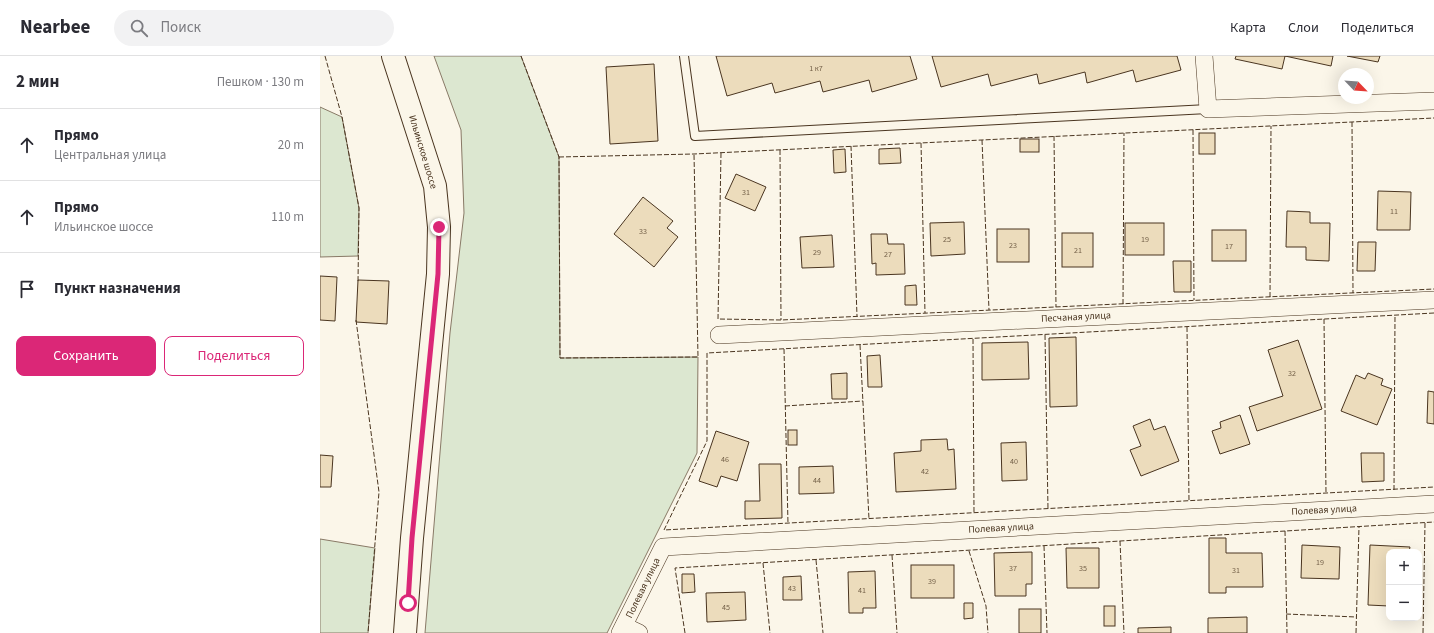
<!DOCTYPE html>
<html lang="ru">
<head>
<meta charset="utf-8">
<style>
	:root { --surface:#fff; --page:#f2f2f3; --text:#2b2b33; --muted:#7c7c81; --line:#e1e1e2; --accent:#db2777 }
	body { margin:0; font-family:"Source Sans 3",sans-serif; background:var(--page); color:var(--text) }
	.controls { position:absolute; right:12px; bottom:12px; display:grid; overflow:hidden; border-radius:8px; box-shadow:0 4px 16px #0002 }
	.controls button { width:36px; height:36px; display:grid; place-items:center; padding:0; border:0; border-bottom:1px solid var(--line); background:var(--surface); color:var(--text); font:20px sans-serif }
	.compass { position:absolute; left:1018px; top:12px; width:36px; height:36px; border-radius:50%; background:var(--surface); box-shadow:0 4px 16px #0002; rotate:115deg }
	.stop { position:absolute; width:12px; height:12px; margin:-9px; border:3px solid #db2777; border-radius:50%; background:#fff }
	.stop.end { background:#db2777; border-color:#fff; box-shadow:0 1px 4px #0008 }
	.list { margin:0; padding:0; list-style:none }
	h2 { display:flex; justify-content:space-between; align-items:center; height:52px; margin:0; padding:0 16px; font-size:17px }
	h2 small { font-size:13px; font-weight:400; color:var(--muted) }
	.list li { display:grid; grid-template-columns:26px 1fr auto; gap:12px; align-items:center; box-sizing:border-box; height:72px; padding:0 16px; border-top:1px solid var(--line) }
	.list b { display:block; font-size:15px; white-space:nowrap }
	.list p { margin:0; font-size:13px; white-space:nowrap; color:var(--muted) }
	.list em { font-size:13px; font-style:normal; color:var(--muted) }
	.actions { display:flex; gap:8px; padding:12px 16px }
	.actions a { flex:1; padding:9px 0; border:1px solid var(--accent); border-radius:8px; text-align:center; font-size:14px; color:var(--accent) }
	.actions .main { background:var(--accent); color:#fff }
	.icon { flex:none; width:22px; height:22px; fill:none; stroke:currentColor; stroke-width:2; stroke-linecap:round; stroke-linejoin:round }
	.map { position:relative; flex:none; width:1114px; height:577px; overflow:hidden }
	header { display:flex; align-items:center; gap:24px; box-sizing:border-box; height:56px; padding:0 20px; background:var(--surface); border-bottom:1px solid var(--line) }
	header strong { font-size:19px }
	nav { display:flex; gap:22px; margin-inline-start:auto; font-size:14px }
	.search { width:280px; height:36px; background:var(--page); display:flex; align-items:center; gap:10px; box-sizing:border-box; padding:0 14px; border-radius:22px; color:var(--muted); font-size:15px }
	main { display:flex }
	aside { flex:1; background:var(--surface) }
	.map>svg:first-child { display:block }
	.green { fill:#dce7d0; stroke:#887966 }
	.building { fill:#ecdcbc; stroke:#4a3520 }
	.lines { fill:none; stroke-linecap:round; stroke-linejoin:round }
	.service-casing { stroke:#4a3520; stroke-width:10 }
	.minor-casing { stroke:#4a3520; stroke-width:18 }
	.secondary-casing { stroke:#4a3520; stroke-width:24 }
	.service { stroke:#fbf6e9; stroke-width:8 }
	.minor { stroke:#fbf6e9; stroke-width:17 }
	.secondary { stroke:#fbf6e9; stroke-width:22 }
	.fence { stroke:#4a3520; stroke-width:1; stroke-dasharray:5 2; stroke-linecap:butt }
	.route { stroke:#db2777; stroke-width:5 }
	.labels { text-anchor:middle; dominant-baseline:central; stroke-width:3; stroke-linejoin:round; paint-order:stroke }
	.number-label { font-size:8px; fill:#725f47 }
	.street-label { font-size:10px; fill:#4a3520; stroke:#fbf6e9 }
</style>
</head>
<body>
<header>
<strong>Nearbee</strong>
<div class="search"><svg class="icon" aria-label="search" viewBox="0 0 24 24"><circle cx="10" cy="10" r="6"/><path d="M15 15l6 6"/></svg>Поиск</div>
<nav><a>Карта</a><a>Слои</a><a>Поделиться</a></nav>
</header>
<main>
<aside>
<h2>2 мин<small>Пешком · 130 m</small></h2>
<ul class="list">
<li><svg class="icon" aria-label="ahead" viewBox="0 0 24 24"><path d="M12 20V5M6 11l6-6 6 6"/></svg><div><b>Прямо</b><p>Центральная улица</p></div><em>20 m</em></li>
<li><svg class="icon" aria-label="ahead" viewBox="0 0 24 24"><path d="M12 20V5M6 11l6-6 6 6"/></svg><div><b>Прямо</b><p>Ильинское шоссе</p></div><em>110 m</em></li>
<li><svg class="icon" aria-label="arrive" viewBox="0 0 24 24"><path d="M6 21V4h12l-3 4 3 4H6"/></svg><div><b>Пункт назначения</b></div></li>
</ul>
<div class="actions"><a class="main">Сохранить</a><a>Поделиться</a></div>
</aside>
<div class="map">
<svg width="1114" height="577" viewBox="0 0 1114 577">
	<rect width="100%" height="100%" fill="#fbf6e9"/>
	<g class="green">
		<polygon points="114,0 201,0 239,101 240,302 378,301 377,397 287,577 105,577 130,277 144,157 141,74"/>
		<polygon points="0,51 22,61 39,152 38,200 0,201"/>
		<polygon points="0,483 55,492 48,577 0,577"/>
	</g>
	<g class="building">
		<polygon points="396,0 590,0 597,23 552,36 549,24 503,36 500,25 455,37 452,27 407,40"/>
		<polygon points="612,0 857,0 861,14 816,26 813,14 767,27 765,16 719,28 717,18 671,30 668,18 621,31"/>
		<polygon points="916,0 1013,0 1011,10 965,0 962,13 915,3"/>
		<polygon points="1027,0 1060,0 1058,6"/>
		<polygon points="334,8 338,85 290,88 286,11"/>
		<rect x="879" y="77" width="16" height="21"/>
		<rect x="700" y="83" width="19" height="13"/>
		<polygon points="580,92 581,107 559,108 559,93"/>
		<polygon points="525,93 526,116 514,117 513,94"/>
		<polygon points="416,118 446,131 435,155 405,142"/>
		<polygon points="1058,135 1091,136 1090,174 1057,174"/>
		<polygon points="323,141 353,165 347,172 358,181 334,211 294,178"/>
		<polygon points="967,155 990,156 990,167 1010,167 1009,205 986,204 986,191 966,191"/>
		<polygon points="644,166 645,198 611,200 610,167"/>
		<rect x="805" y="167" width="39" height="32"/>
		<rect x="677" y="173" width="32" height="33"/>
		<rect x="892" y="174" width="34" height="31"/>
		<rect x="742" y="177" width="31" height="34"/>
		<polygon points="551,178 567,178 568,188 584,188 585,218 556,219 556,207 552,208"/>
		<polygon points="512,179 514,211 482,212 480,181"/>
		<polygon points="1038,186 1056,186 1055,215 1037,215"/>
		<polygon points="853,205 871,205 871,236 854,236"/>
		<polygon points="0,220 17,221 15,265 0,264"/>
		<polygon points="38,224 69,225 67,268 36,266"/>
		<polygon points="596,229 597,249 585,249 585,230"/>
		<polygon points="756,281 757,350 730,351 729,282"/>
		<polygon points="978,284 1002,353 937,375 929,351 963,340 948,294"/>
		<polygon points="708,286 709,323 662,324 662,287"/>
		<polygon points="560,299 562,331 548,331 547,300"/>
		<polygon points="527,317 527,343 512,343 511,318"/>
		<polygon points="1048,317 1063,323 1061,329 1072,333 1057,369 1021,355 1036,319 1045,323"/>
		<polygon points="1108,335 1114,336 1114,368 1107,367"/>
		<polygon points="920,359 930,388 900,398 892,375 901,372 900,366"/>
		<polygon points="830,363 834,374 845,370 859,405 821,420 810,394 821,390 813,370"/>
		<rect x="468" y="374" width="9" height="15"/>
		<polygon points="396,375 429,386 417,425 401,420 397,431 379,425"/>
		<polygon points="627,383 628,394 634,393 636,433 576,436 574,397 601,395 601,384"/>
		<polygon points="706,386 707,424 682,425 681,387"/>
		<polygon points="1041,397 1064,397 1064,425 1042,426"/>
		<polygon points="0,399 13,400 11,431 0,431"/>
		<polygon points="439,408 461,408 462,462 425,463 425,445 440,445"/>
		<polygon points="513,410 514,437 479,438 479,411"/>
		<polygon points="889,482 906,482 906,497 942,497 943,531 906,531 906,537 889,537"/>
		<polygon points="982,489 1020,491 1019,523 981,522"/>
		<polygon points="1050,489 1090,491 1089,496 1069,496 1069,550 1048,549"/>
		<polygon points="746,492 779,492 779,532 747,532"/>
		<polygon points="712,496 712,528 706,528 706,540 675,540 674,497"/>
		<rect x="591" y="509" width="43" height="33"/>
		<polygon points="555,515 556,552 543,552 543,557 529,557 528,516"/>
		<polygon points="362,518 374,518 375,536 362,537"/>
		<polygon points="481,520 482,544 463,544 463,521"/>
		<polygon points="425,536 426,564 387,566 386,537"/>
		<polygon points="644,547 653,547 653,562 644,563"/>
		<rect x="784" y="550" width="11" height="20"/>
		<rect x="699" y="553" width="22" height="24"/>
		<polygon points="927,561 927,577 888,577 888,562"/>
		<polygon points="851,571 851,577 818,577 818,572"/>
	</g>
	<g class="lines">
		<g class="service-casing">
			<polyline id="service" points="364,0 375,80 888,53"/>
		</g>
		<g class="minor-casing">
			<g id="minor">
				<polyline points="884,0 888,53 1114,45"/>
				<polyline points="399,279 1114,244"/>
				<polyline points="304,570 319,577"/>
				<polyline points="300,577 343,491 1114,448"/>
			</g>
		</g>
		<g class="secondary-casing">
			<polyline id="secondary" points="73,0 115,130 119,171 118,218 92,482 85,577"/>
		</g>
		<use href="#service" class="service"/>
		<use href="#minor" class="minor"/>
		<use href="#secondary" class="secondary"/>
		<g class="fence">
			<polyline points="5,0 22,61 39,152 38,226"/>
			<polyline points="201,0 239,101 240,302 378,301 374,98"/>
			<polyline points="1032,66 1033,237"/>
			<polyline points="873,74 874,244"/>
			<polyline points="734,80 736,251"/>
			<polyline points="662,84 669,254"/>
			<polyline points="601,87 605,257"/>
			<polyline points="531,90 537,260"/>
			<polyline points="460,94 461,264"/>
			<polyline points="401,97 398,263 461,264 1114,233"/>
			<polyline points="239,101 374,98 1114,62"/>
			<polyline points="950,241 951,70"/>
			<polyline points="803,248 804,77"/>
			<polyline points="1114,257 387,297 387,385 344,474 1114,431"/>
			<polyline points="1004,263 1006,437"/>
			<polyline points="36,264 59,436 48,577"/>
			<polyline points="867,271 869,445"/>
			<polyline points="725,279 728,453"/>
			<polyline points="653,283 654,457"/>
			<polyline points="540,289 549,463"/>
			<polyline points="464,293 468,468"/>
			<polyline points="465,350 543,345"/>
			<polyline points="1074,434 1075,260"/>
			<polyline points="965,475 967,577"/>
			<polyline points="800,485 804,577"/>
			<polyline points="724,490 727,577"/>
			<polyline points="649,495 666,550 668,577"/>
			<polyline points="572,499 577,577"/>
			<polyline points="496,504 503,577"/>
			<polyline points="443,507 450,577"/>
			<polyline points="966,558 1036,561"/>
			<polyline points="365,577 355,512 1114,466"/>
			<polyline points="1036,577 1039,471"/>
			<polyline points="1103,577 1105,467"/>
		</g>
	</g>
	<g class="lines">
		<polyline class="route" points="88,547 92,482 118,218 119,171"/>
	</g>
	<g class="labels">
		<g class="number-label">
			<text x="496" y="12">1 к7</text>
			<text x="426" y="136">31</text>
			<text x="1074" y="155">11</text>
			<text x="323" y="175">33</text>
			<text x="627" y="183">25</text>
			<text x="825" y="183">19</text>
			<text x="693" y="189">23</text>
			<text x="909" y="190">17</text>
			<text x="758" y="194">21</text>
			<text x="497" y="196">29</text>
			<text x="568" y="198">27</text>
			<text x="972" y="317">32</text>
			<text x="405" y="403">46</text>
			<text x="694" y="405">40</text>
			<text x="605" y="415">42</text>
			<text x="497" y="424">44</text>
			<text x="1000" y="506">19</text>
			<text x="693" y="512">37</text>
			<text x="763" y="512">35</text>
			<text x="916" y="514">31</text>
			<text x="612" y="525">39</text>
			<text x="472" y="532">43</text>
			<text x="542" y="534">41</text>
			<text x="406" y="551">45</text>
		</g>
		<g class="street-label">
			<text transform="translate(103 96) rotate(73)">Ильинское шоссе</text>
			<text transform="translate(756 261) rotate(-3)">Песчаная улица</text>
			<text transform="translate(1004 454) rotate(-3)">Полевая улица</text>
			<text transform="translate(681 472) rotate(-3)">Полевая улица</text>
			<text transform="translate(323 532) rotate(-64)">Полевая улица</text>
		</g>
	</g>
</svg>
<div class="controls">
<button>+</button>
<button>−</button>
</div>
<svg class="compass" viewBox="-18 -18 36 36"><path d="M0-13l5 13h-10z" fill="#e53935"/><path d="M0 13l5-13h-10z" fill="#7c7c81"/></svg>
<div class="stop" style="left:88px;top:547px"></div>
<div class="stop end" style="left:119px;top:171px"></div>
</div>
</main>
</body>
</html>
